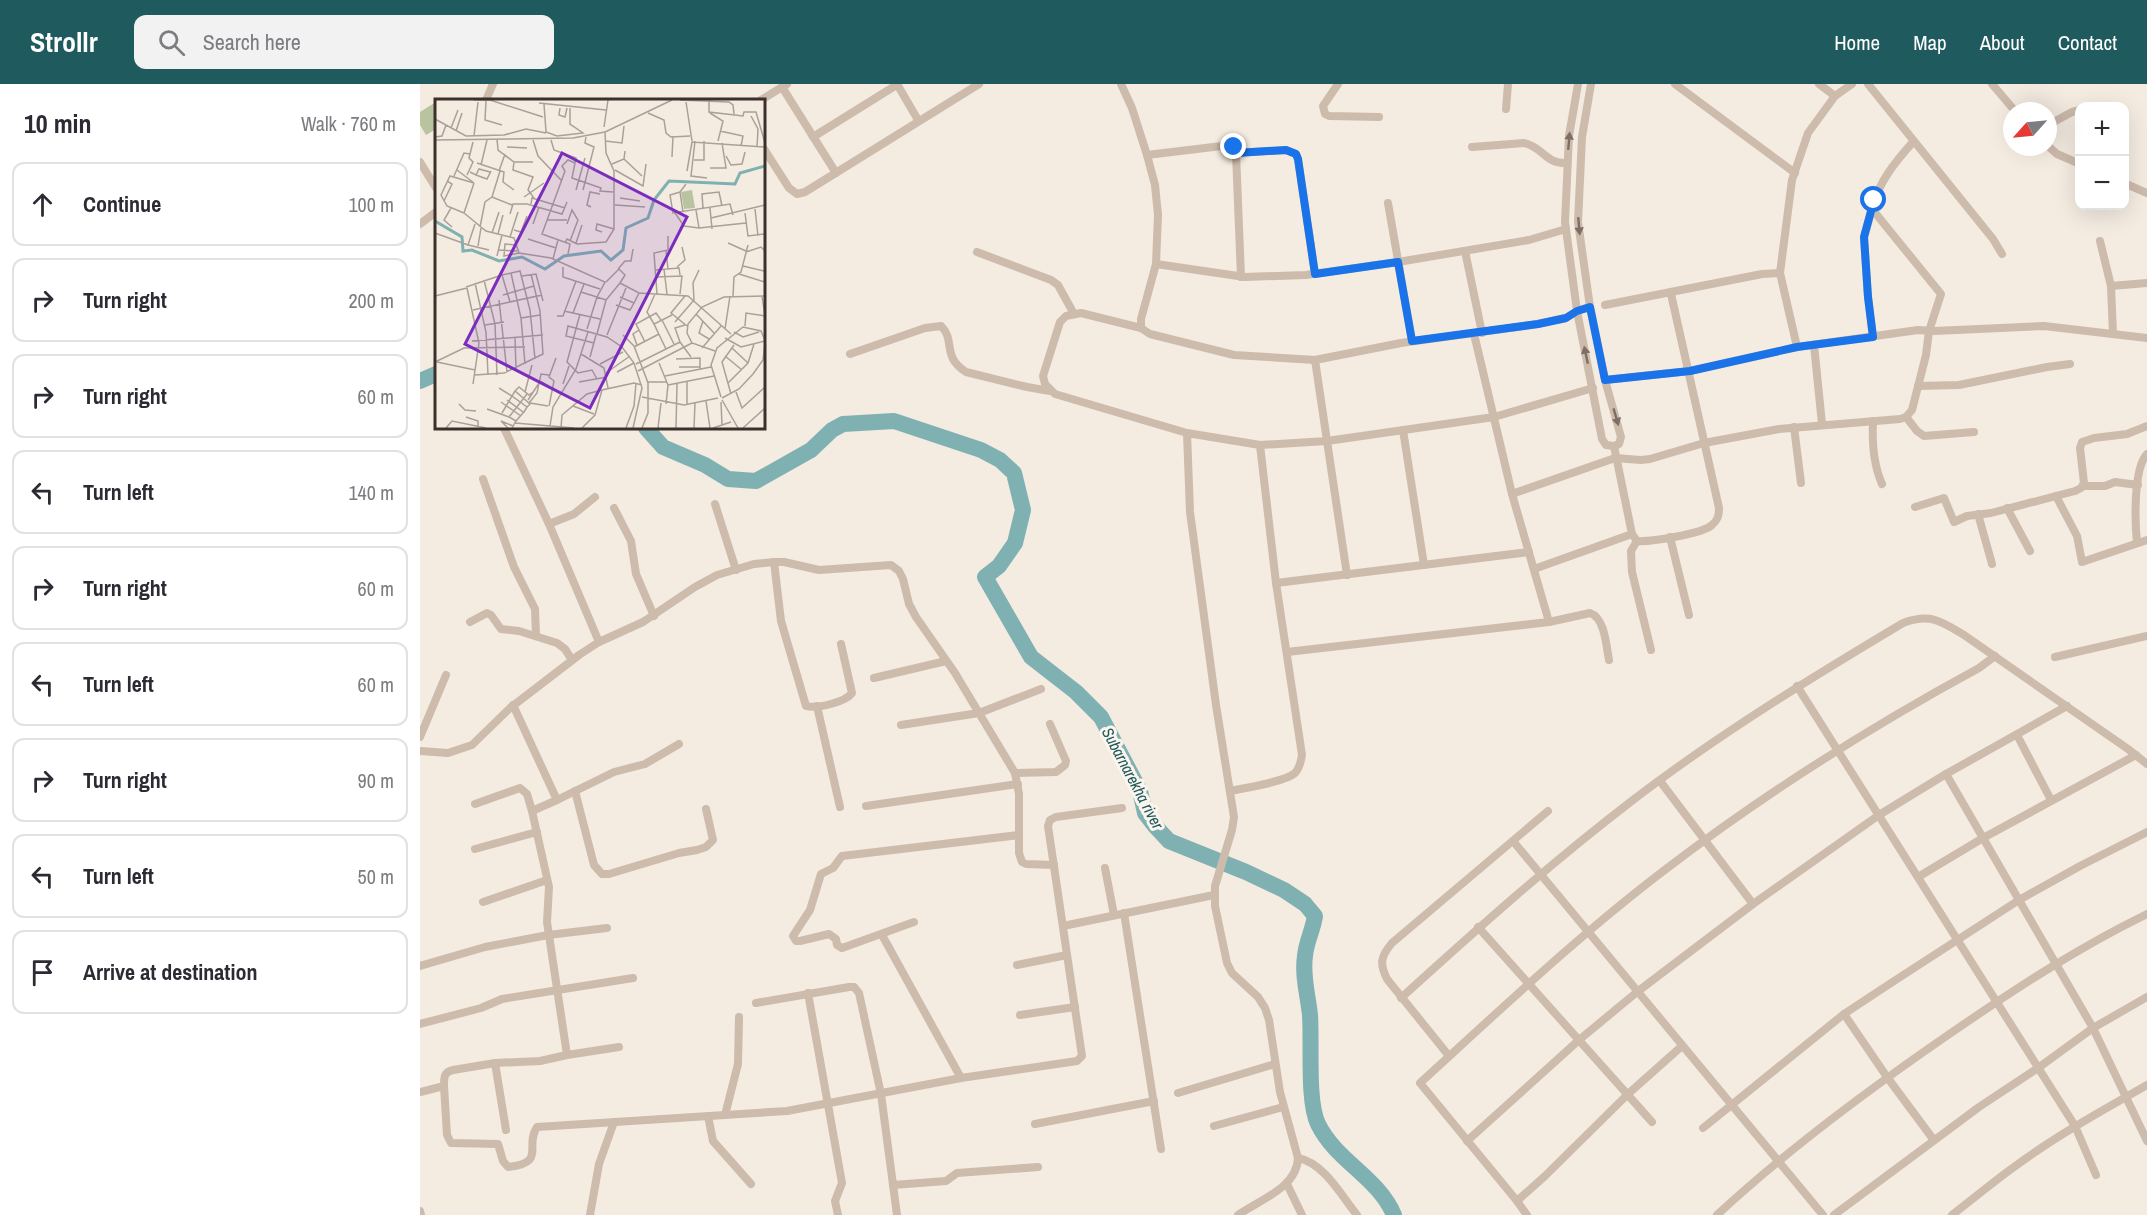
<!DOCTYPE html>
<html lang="en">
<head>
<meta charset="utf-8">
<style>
	:root { --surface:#fff; --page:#f2f2f3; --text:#2b2b33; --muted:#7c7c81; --line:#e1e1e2; --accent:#1f5a5e }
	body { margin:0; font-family:"Archivo Narrow",sans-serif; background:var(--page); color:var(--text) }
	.controls { position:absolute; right:18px; top:18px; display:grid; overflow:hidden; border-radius:12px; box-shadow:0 6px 24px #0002 }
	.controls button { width:54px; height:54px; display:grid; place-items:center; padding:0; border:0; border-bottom:2px solid var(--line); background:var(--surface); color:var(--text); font:30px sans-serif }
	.compass { position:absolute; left:1583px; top:18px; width:54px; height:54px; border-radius:50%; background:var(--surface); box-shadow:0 6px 24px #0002; rotate:243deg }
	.stop { position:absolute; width:18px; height:18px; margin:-14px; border:4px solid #1a73e8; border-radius:50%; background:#fff }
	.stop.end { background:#1a73e8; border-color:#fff; box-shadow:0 2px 6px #0008 }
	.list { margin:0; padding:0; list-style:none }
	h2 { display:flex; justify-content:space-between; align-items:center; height:78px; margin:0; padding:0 24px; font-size:26px }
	h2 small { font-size:20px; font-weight:400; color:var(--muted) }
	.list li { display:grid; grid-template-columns:39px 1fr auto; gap:18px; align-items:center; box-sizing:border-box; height:84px; margin:0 12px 12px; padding:0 12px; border:2px solid var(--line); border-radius:12px }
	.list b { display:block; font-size:22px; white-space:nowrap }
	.list em { font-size:20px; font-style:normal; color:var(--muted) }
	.icon { flex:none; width:33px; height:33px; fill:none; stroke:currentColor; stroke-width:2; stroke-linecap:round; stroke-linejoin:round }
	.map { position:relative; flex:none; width:1727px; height:1131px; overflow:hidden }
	header { display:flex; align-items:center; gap:36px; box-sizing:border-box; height:84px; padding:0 30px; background:var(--accent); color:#fff }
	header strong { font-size:28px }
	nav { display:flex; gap:33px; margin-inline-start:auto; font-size:21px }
	.search { width:420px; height:54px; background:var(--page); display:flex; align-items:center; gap:15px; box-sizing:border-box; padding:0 21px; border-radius:12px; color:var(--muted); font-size:22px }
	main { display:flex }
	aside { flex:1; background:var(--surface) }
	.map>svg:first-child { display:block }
	.green { fill:#b8c4a0 }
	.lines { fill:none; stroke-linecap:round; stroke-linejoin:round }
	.river { stroke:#7fb0b2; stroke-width:16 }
	.street { stroke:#cdbbac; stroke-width:8 }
	.oneway { fill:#7d6f65 }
	.route { stroke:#1a73e8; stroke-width:8 }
	.labels { text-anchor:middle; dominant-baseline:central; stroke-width:6; stroke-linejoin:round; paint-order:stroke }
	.water-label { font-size:16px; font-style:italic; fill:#1f5a5e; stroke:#fbf5ee }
	.inset-river { fill:none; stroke:#7fb0b2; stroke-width:3 }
	.inset-road { fill:none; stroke:#aaa098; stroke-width:1.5 }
	.view { fill:#7b2cbf; fill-opacity:0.15; stroke:#7b2cbf; stroke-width:3 }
	.inset-edge { fill:none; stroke:#3b302b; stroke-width:3 }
</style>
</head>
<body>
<header>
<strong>Strollr</strong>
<div class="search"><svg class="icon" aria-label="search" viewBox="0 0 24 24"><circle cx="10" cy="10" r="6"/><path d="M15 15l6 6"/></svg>Search here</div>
<nav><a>Home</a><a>Map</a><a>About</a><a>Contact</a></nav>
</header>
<main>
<aside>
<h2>10 min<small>Walk · 760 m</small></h2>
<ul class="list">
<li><svg class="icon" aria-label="ahead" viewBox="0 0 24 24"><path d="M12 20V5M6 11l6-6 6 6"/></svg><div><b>Continue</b></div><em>100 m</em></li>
<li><svg class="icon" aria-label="right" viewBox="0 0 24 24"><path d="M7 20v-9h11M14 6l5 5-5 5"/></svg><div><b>Turn right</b></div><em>200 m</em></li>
<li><svg class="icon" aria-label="right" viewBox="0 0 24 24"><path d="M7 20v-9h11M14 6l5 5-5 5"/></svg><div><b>Turn right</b></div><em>60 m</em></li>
<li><svg class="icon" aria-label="left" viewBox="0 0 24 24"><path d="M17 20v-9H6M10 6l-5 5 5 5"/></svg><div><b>Turn left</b></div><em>140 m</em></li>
<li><svg class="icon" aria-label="right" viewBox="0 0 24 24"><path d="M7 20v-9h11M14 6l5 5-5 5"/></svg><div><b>Turn right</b></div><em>60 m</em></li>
<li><svg class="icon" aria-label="left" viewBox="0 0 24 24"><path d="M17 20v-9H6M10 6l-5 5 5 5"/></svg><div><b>Turn left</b></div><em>60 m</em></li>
<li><svg class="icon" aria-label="right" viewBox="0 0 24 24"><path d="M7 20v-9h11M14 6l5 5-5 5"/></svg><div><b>Turn right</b></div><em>90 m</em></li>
<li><svg class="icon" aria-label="left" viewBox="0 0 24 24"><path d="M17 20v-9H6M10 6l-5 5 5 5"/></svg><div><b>Turn left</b></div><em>50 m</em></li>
<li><svg class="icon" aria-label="arrive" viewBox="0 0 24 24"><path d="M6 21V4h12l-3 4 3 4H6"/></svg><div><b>Arrive at destination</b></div></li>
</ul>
</aside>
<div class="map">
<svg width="1727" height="1131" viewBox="0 0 1727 1131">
	<rect width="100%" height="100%" fill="#f4ebe1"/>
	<polygon class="green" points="16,18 16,45 6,51 0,41 0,28"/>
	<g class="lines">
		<g class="river">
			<polyline points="0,297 16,290"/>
			<path d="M226 344 243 363 285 381 308 395 336 397 391 366 412 346 423 340 474 337 561 366 580 376 594 389 603 426 595 459 579 482 565 493 611 573 656 608 681 633 720 707 725 729 735 742 749 757 826 788 864 806 885 820 895 832C893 846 886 858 885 872 882 891 888 912 890 931 892 960 887 1017 898 1040 916 1077 958 1093 974 1131"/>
		</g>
		<g class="street">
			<polyline points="477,0 498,36"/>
			<polyline points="701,0 712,24 727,71 735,101 738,131 736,180 721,235 721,244 730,250 814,271 895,276 981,259 1118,240 1146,234 1157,227 1170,223"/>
			<polyline points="918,0 903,22 905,30 909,32 959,33"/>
			<polyline points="1158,0 1149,52 1145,138 1157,227 1182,355 1186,361 1194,362"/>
			<polyline points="1171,0 1162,53 1158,138 1170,223 1185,296 1201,353 1199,360 1194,362"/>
			<polyline points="1255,0 1375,89"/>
			<polyline points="1399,0 1415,12"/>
			<polyline points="1448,0 1573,155 1582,170"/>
			<polyline points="1572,0 1595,27"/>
			<polyline points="362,3 416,89"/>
			<polyline points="66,16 73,0"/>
			<polyline points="341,16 367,0"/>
			<polyline points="1086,25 1088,0"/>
			<polyline points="1628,41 1652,28 1660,26"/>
			<polyline points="393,53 478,0"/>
			<polyline points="1628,62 1637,70 1660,80"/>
			<path d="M1052 63 1104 59C1123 63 1125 80 1147 79"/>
			<polyline points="344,65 369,104 377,110 385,108 559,0"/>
			<polyline points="816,69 866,66 876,70 878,75 895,190"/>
			<polyline points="727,71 810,61 816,69 821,193"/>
			<polyline points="0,78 16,104"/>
			<polyline points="1704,99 1727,109"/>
			<polyline points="968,119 992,257"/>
			<polyline points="1452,125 1444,153 1448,213 1453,253"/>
			<polyline points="0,140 16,128"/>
			<polyline points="1680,157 1691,202 1693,250"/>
			<polyline points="1045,167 1062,249"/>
			<polyline points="557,168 631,196 638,201 654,230"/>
			<polyline points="736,180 825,193 886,191 978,178 1109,156 1146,145"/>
			<polyline points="1691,202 1727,199"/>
			<polyline points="1185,221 1342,190 1360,189"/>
			<polyline points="721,244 661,229 646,232 640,238 623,292 625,300 635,310 767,349"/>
			<polyline points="1054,250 1092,410 1129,538"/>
			<polyline points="1394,261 1402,340"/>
			<polyline points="1377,263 1360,189 1372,96 1388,49 1415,12 1432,0"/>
			<path d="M430 270 505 244 521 242C536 256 521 272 546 288L607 303 630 307"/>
			<polyline points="1185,296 1270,287 1377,263 1498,246 1514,247 1624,242 1727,254"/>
			<polyline points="1498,302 1539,301 1627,283 1650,280"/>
			<polyline points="1486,333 1497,347 1504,352 1554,348"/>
			<path d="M1453 337C1452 358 1453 380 1462 400"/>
			<polyline points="1374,343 1381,399"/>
			<polyline points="84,344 129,440 179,558"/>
			<polyline points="983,346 1004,481"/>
			<path d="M1194 362 1212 450 1217 457C1230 458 1282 450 1292 441 1298 436 1299 431 1299 424L1251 210"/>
			<polyline points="63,395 94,483 115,525 116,552"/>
			<polyline points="1663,402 1685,402 1695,398 1718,401"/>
			<path d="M1092 410 1195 374 1221 376 1230 375 1284 359 1359 345 1480 335 1486 333 1492 326 1506 271 1509 247 1521 210 1452 125C1458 99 1475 78 1493 58"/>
			<polyline points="1636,412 1657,452 1662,478 1727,456"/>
			<polyline points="295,420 316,486"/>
			<polyline points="1495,423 1524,414 1534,438 1547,432 1571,429 1655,407 1661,404 1664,399 1660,364 1662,358 1674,354 1707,350 1727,342"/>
			<polyline points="194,424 211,457 216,490 234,532"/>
			<polyline points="1587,424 1610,467"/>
			<polyline points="1558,430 1572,480"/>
			<polyline points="129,440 154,430 175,413"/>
			<polyline points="1250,453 1269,531"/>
			<polyline points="1217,457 1211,467 1212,488 1231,566"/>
			<path d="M1717 459C1715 439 1713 385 1727 370"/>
			<path d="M354 478 361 537 386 622C397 625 426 618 432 609L421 560"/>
			<polyline points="1114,485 1212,450"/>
			<polyline points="927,491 907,357 1074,333 1173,304"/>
			<polyline points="856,499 1109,468"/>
			<polyline points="50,538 67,529 71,531 81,545 99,547 137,559 145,565 152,576"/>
			<path d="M867 568 1129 538 1170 529C1185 534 1186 561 1189 576"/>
			<polyline points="1635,573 1727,552"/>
			<polyline points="454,594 526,577"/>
			<polyline points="1377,602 1655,1042 1676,1091"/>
			<polyline points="397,622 420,723"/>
			<polyline points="481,641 559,629 621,605"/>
			<polyline points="1597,651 1631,716"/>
			<polyline points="0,653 26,591"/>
			<polyline points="0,667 28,669 52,661 90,624 159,571 179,558 223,538 275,503 297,491 334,480 354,478 364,478 399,486 471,481 479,487 483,495 489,520 496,533 535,589 595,689 599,710 599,769 602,778 606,780 634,781"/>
			<polyline points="595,689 636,688 645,681 646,677 630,640"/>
			<polyline points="1526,690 1673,944 1727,1057"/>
			<polyline points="1240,697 1333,820"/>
			<polyline points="155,707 174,781 182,790 189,790 259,769 277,766 286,763 293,756 286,725"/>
			<path d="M810 707C824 704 865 698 875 689 880 684 881 677 882 671L856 499 840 361"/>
			<polyline points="137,716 194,688 225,680 259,660"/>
			<polyline points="55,720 100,704 107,710 112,727"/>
			<polyline points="446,722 598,700"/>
			<polyline points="1093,757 1403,1131"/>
			<polyline points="55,765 117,748"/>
			<polyline points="685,784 694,831"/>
			<polyline points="1498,793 1563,754 1716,671"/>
			<polyline points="63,818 127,796"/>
			<polyline points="704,829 741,1065"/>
			<polyline points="494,838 422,864 417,861 416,855 409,850 380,857 376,857 373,852 390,826 401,790 413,784 422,772 599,751"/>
			<polyline points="643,842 794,811"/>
			<polyline points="1058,843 1232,1038"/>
			<polyline points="462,851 541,994"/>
			<polyline points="597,881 647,871"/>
			<polyline points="0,882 65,863 128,851 187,844"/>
			<polyline points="388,909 422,1099 415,1117 418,1131"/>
			<path d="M981 914C1057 845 1132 778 1213 716 1299 650 1391 594 1483 539 1511 529 1521 537 1544 551L1708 665 1727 680"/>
			<polyline points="336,919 429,903 434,903 439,909 461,1010 477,1131"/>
			<polyline points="1424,930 1467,993 1513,1055"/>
			<polyline points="600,931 655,923"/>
			<polyline points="0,940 61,924 82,915 213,894"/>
			<polyline points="147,971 199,963"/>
			<path d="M1029 972 967 895C959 879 961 872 972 859L1128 727"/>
			<polyline points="75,979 86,1046"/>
			<path d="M24 1002 27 1051 31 1059 78 1060 83 1077 88 1083C127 1079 104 1062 117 1043L367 1027 541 994 657 977 662 972 628 742 630 736 636 733 702 724"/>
			<path d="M0 1008 24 1002C24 993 24 988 33 986L75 979 120 977 147 971 127 838 129 803 112 727 137 716 93 621"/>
			<polyline points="758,1009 855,980"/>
			<polyline points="305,1031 318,980 319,933"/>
			<polyline points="288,1032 293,1057 331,1100"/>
			<polyline points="615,1040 734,1017"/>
			<polyline points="794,1042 863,1023"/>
			<polyline points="1283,1044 1424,930 1471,899 1599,816 1660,782 1727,748"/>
			<polyline points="1047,1057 1159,956 1217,908 1333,820 1459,731 1526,690 1647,622"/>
			<path d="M878 1074C904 1079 921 1111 937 1131"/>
			<polyline points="867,1100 882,1131"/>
			<polyline points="473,1101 526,1097 537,1089 618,1083"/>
			<path d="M1097 1117 1000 999C1080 926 1159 851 1246 785 1343 711 1452 642 1559 584L1575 572"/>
			<polyline points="0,1127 1,1131"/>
			<polyline points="170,1131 179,1080 194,1038"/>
			<path d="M818 1131C839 1116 877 1104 878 1074L860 1008 849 936 845 924 838 913 812 889 807 879 795 822V802L812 746 814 733 796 621 770 428 767 349 840 361 907 357 895 276"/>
			<polyline points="1107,1131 1097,1117 1125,1092 1208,1010 1262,962"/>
			<path d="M1297 1131C1368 1065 1448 1006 1528 951 1592 907 1657 864 1727 830"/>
			<polyline points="1414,1131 1559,1023 1618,984 1673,944 1727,913"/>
			<path d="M1532 1131C1553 1115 1573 1098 1594 1083 1636 1052 1681 1027 1727 1001"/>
		</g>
	</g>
	<defs><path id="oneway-solid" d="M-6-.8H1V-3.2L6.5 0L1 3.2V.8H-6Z" transform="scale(1.5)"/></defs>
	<g class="oneway">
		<use href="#oneway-solid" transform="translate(1149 57) rotate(-85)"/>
		<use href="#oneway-solid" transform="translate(1159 142) rotate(85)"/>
		<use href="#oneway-solid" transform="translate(1166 271) rotate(-102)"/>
		<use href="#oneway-solid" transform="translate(1196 333) rotate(74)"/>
	</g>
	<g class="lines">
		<polyline class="route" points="814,63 816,69 866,66 876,70 878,75 895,190 978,178 992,257 1118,240 1146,234 1157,227 1170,223 1185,296 1270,287 1377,263 1453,253 1448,213 1444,153 1454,116"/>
	</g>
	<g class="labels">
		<g class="water-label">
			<text transform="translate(713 694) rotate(62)">Subarnarekha river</text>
		</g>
	</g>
	<g transform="translate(15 15)">
		<rect width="330" height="330" fill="#f4ebe1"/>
		<path d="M257 91 260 109 249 110 246 93Z" fill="#b8c4a0"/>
		<path class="inset-river" d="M0 122 27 138 28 152 37 151 64 162 87 158 110 170 129 157 166 152 176 161 188 151 191 129 213 119 219 101 234 82 300 85 305 74 330 67"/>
		<path class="inset-road" d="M39 1H55L108 18M245 1 294 3 298 6 299 15M274 1V13L308 17 309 13H321L330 44M51 2 50 21 67 26M251 3 257 42M104 4 171 11M109 5 111 33 122 37 148 34 135 25V9M125 9 124 16 130 18 132 9M213 14 229 21 231 34 236 38 255 37M275 14 288 22 283 42M316 17 323 30 322 48M0 20 31 37 69 36 91 30 111 34M169 28 173 1M16 29 23 11M21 32 27 14M285 32 308 37 306 47M39 37 43 3M0 38 7 37 11 26M62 40 63 51 79 63H98M0 41 138 39 170 33M98 41 103 57 126 81M116 41 119 51 141 59 137 79 166 89 165 92 178 93M170 42 187 44 189 27M260 42 256 77 272 79M72 48 92 49M291 57 296 66 307 65 310 53M237 58 238 37M189 60 207 77M259 61H269V42M79 63 78 71 98 78 93 91 99 99M42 64 69 73 68 83 79 91M177 65 189 60 190 52M46 66 52 41M275 69H291L287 44M22 71 39 84 15 77 6 96 12 107 29 114M180 71 208 87 211 65M64 72 70 55M65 72 57 98 77 106M252 72 257 43 330 48M35 73 41 76 44 70 55 73M32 76 38 63 34 59 38 43M41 76 52 80 56 72M19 77 29 54 35 55M141 91 150 59M148 91 159 48 150 44 151 38M245 93 235 96 238 114 295 105 298 116M89 98 109 84M185 99 205 102M9 102 17 85 12 82M96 105 97 99 130 109M180 106 210 108M156 108 152 106 155 93 165 95M16 109 9 121 17 128M268 109 267 95 284 93 287 107M275 109 277 130M320 110 323 137M261 111 264 129M248 113 245 93 251 85M29 114 51 132 79 139 84 154 116 159 170 183 162 198 171 201M29 114 39 84M240 114 249 127 264 129 311 124M310 114 313 137 330 135M75 115 78 105H92L127 115 132 103M276 119 330 106M112 121H132M98 125 104 108M132 125 137 111 143 121 135 142M45 128 50 103 57 98M79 131 86 133 92 117M167 133 161 131 162 125 179 130M0 134 33 146 40 125M57 134 64 113M63 135 68 116M75 138 83 113M93 140 121 149M130 144 132 140 142 145 171 143 179 130V72L171 54 170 33 237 1M141 144 147 126M293 144 311 152M33 146 54 151M81 146 70 145 69 157 84 154M43 147 46 129M63 151 82 152M231 152 233 170M311 153 326 148 330 152M133 155 135 145 107 135 130 72 127 67 133 61 140 64M62 157 67 136M118 160 123 141M308 167 329 172M128 168V178L165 190M242 168 250 161 247 148M183 170 190 162H196L198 150M229 170 232 195M220 171 244 169 245 176M76 174 86 219 90 265M304 175 330 183M67 176 85 172 95 211 100 260M87 177 101 175 108 202M221 178 247 177 245 195M49 181 60 225 62 276M171 183 184 170 190 176 185 184M40 184 51 233 53 276M31 188 67 176 75 203M146 193 162 198 152 230M222 195 219 154 233 151V137M68 196 99 187M0 197 32 189 44 244 38 285M250 197 236 214 252 227M298 197 299 178 306 173 313 146M185 198 199 204 204 194M64 201 72 273M181 206 195 211 199 204M38 211 107 196M129 212 165 220M138 214 149 185M145 215 132 263 143 274 157 271 162 280M261 215 280 235M122 217H128L141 182M86 219 105 216M227 221 239 245M268 222 264 234 274 240M240 223 259 201 258 184 264 171M219 225 212 213 220 195M50 226 69 223M310 227 311 214 330 217 327 197M290 230 295 197M299 233 308 238 324 233M162 235 171 201 185 184 204 194 253 197 296 235M172 236 191 189M188 236 199 247 213 284V314L207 329M80 239 81 270M290 239 306 248 330 242M37 242 108 236M210 243 201 225 221 214 226 221M245 243 240 229 250 226M159 244 131 237 133 227 172 238 187 248 199 264 207 289 198 329M202 246 198 235 204 231M199 248 224 235M267 249 286 227M297 249 313 264M231 250 219 225 237 216M280 252 257 244 252 234 253 225 267 208 289 198 330 197M146 255 169 269 173 289M290 257 307 271M155 258 161 236M241 260 265 259V271M0 263 29 249 90 248M2 263 40 271M224 264 233 286 231 305M165 265 188 253M201 265 245 243 256 258M244 268H265M203 272 257 244M182 273 199 264M171 274 195 257M40 276 69 274 108 255 105 212 96 175M230 277 276 268M105 282 126 295M144 283 172 278M213 283H232M252 283V305M293 284 313 264 319 245M128 285 134 267M233 286 279 277M64 289 77 297 67 314M80 292 84 288 94 296 98 293M90 293 97 266M301 293 307 309 330 288M296 295 287 263 299 246M207 298 249 306 283 299M286 298 276 266 282 249 308 228 326 232 330 241M287 299 304 290 318 275 328 261 330 245M72 301 88 313M93 301 104 284M287 301 303 329M271 302 275 329M66 303 86 317M286 303 287 326M94 304 102 294 106 275 114 276M95 304 113 307M24 305 30 311 41 312M114 307 119 282 114 278 121 259M138 307 159 315M52 310 74 318M31 318 43 322V328M81 322 74 318 92 295M80 324 139 329M115 327 118 308 141 270 153 233M11 329 17 322 51 329M73 329 66 322 78 327M77 329 81 322 88 314 89 313 92 308 95 305 80 292 77 297 92 308M126 329 127 316 152 295 167 291M147 329 160 316 167 291 199 284 207 286M191 329 199 307 201 284M223 329 226 304M241 329 242 285M259 329 260 304M278 329 296 323M308 329 330 309"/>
		<path class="view" d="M127 54 252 118 155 309 30 245Z"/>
		<rect width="330" height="330" class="inset-edge"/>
	</g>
</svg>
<div class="controls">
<button>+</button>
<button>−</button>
</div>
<svg class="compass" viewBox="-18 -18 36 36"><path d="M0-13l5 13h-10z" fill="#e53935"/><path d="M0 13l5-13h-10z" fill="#7c7c81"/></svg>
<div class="stop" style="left:1454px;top:116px"></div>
<div class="stop end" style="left:814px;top:63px"></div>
</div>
</main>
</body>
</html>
